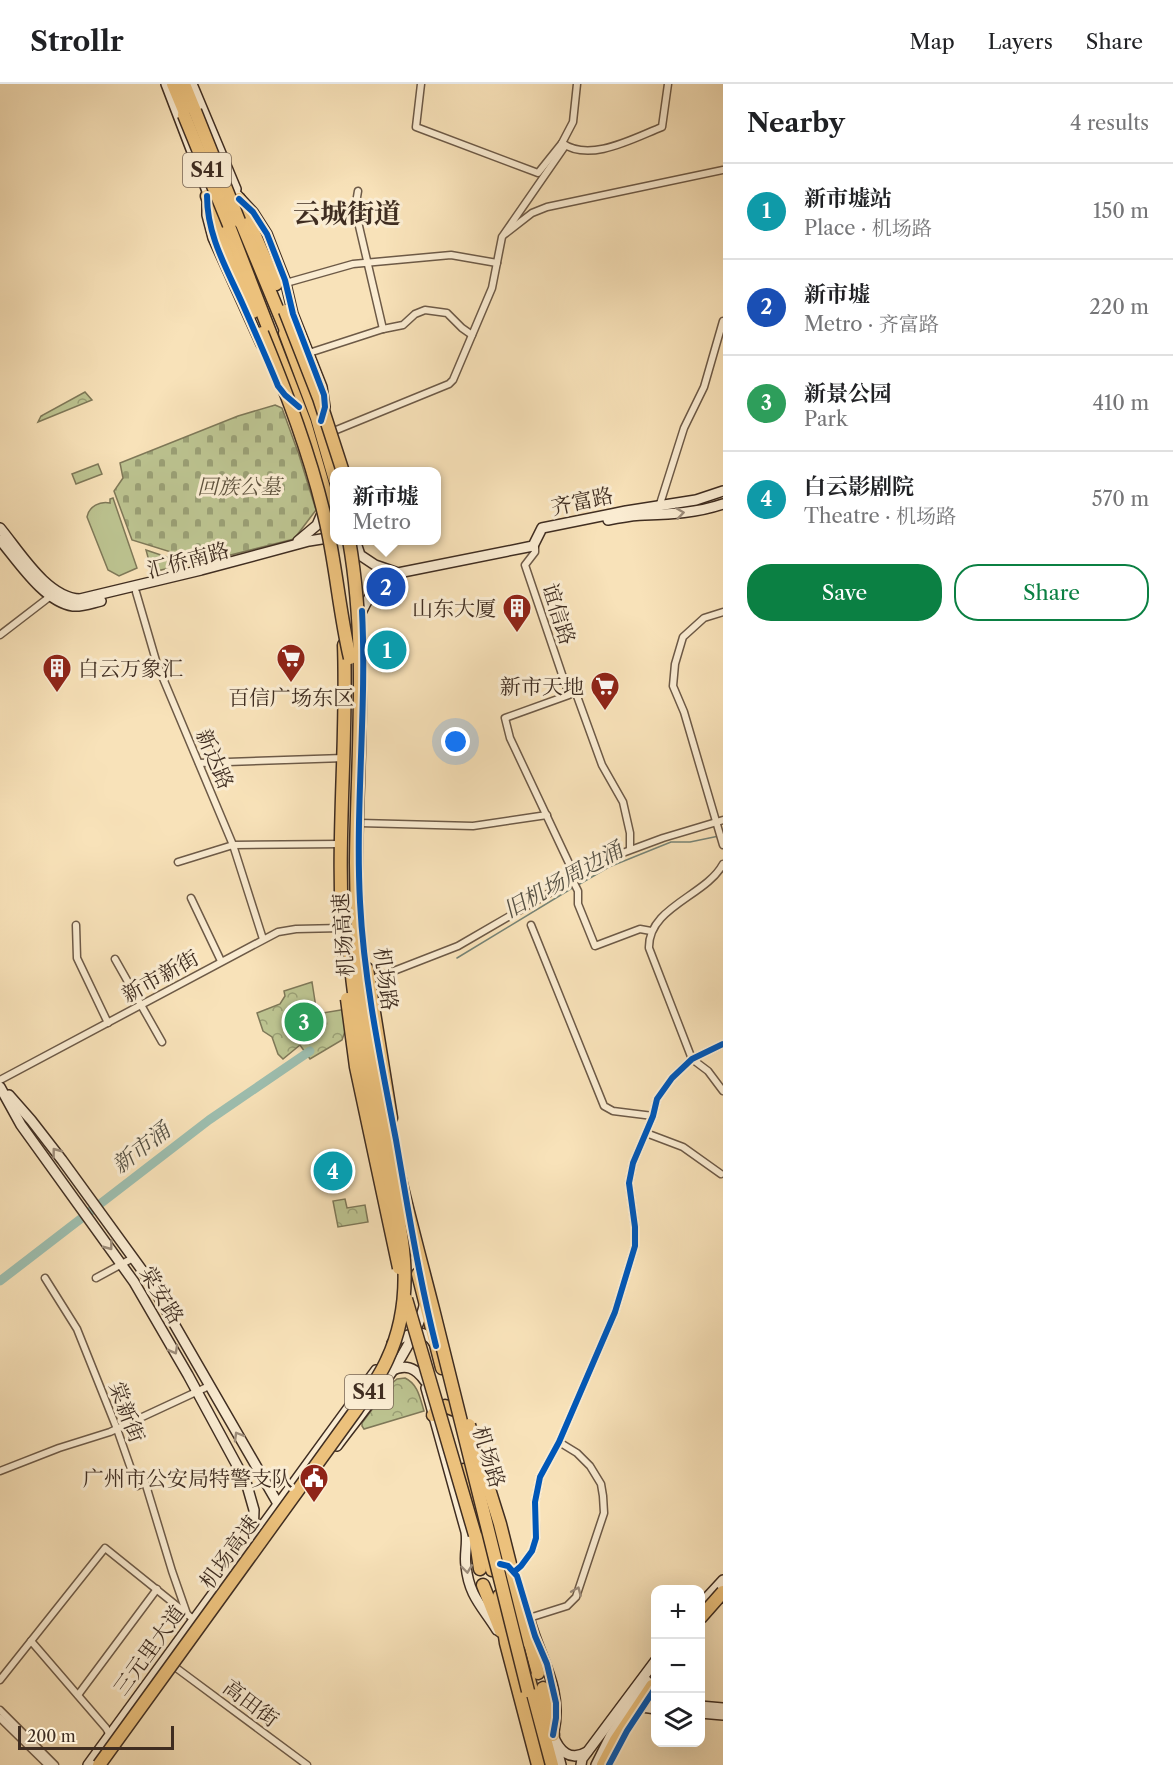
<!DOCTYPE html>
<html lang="en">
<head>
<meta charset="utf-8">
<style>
	:root { --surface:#fff; --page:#f6f6f6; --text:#202124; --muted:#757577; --line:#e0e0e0; --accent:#0b8043 }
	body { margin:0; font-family:"Libre Caslon Text","Noto Serif SC",serif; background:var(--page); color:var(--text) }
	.controls { position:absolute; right:18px; bottom:18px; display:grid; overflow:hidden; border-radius:12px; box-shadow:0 6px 24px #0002 }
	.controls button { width:54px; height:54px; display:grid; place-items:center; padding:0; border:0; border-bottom:2px solid var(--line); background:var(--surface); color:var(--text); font:30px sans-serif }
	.scale { position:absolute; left:18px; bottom:15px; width:156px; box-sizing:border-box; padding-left:6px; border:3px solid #3f2d21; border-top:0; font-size:16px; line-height:21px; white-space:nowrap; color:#3f2d21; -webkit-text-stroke:4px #faecd2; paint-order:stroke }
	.you { position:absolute; left:456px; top:658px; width:21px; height:21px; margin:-15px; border:4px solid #fff; border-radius:50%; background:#1a73e8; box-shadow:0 0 0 9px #1a73e833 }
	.badge { display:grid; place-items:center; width:39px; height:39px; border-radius:50%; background:var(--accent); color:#fff; font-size:20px; font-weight:700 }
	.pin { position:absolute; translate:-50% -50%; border:3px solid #fff; box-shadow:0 2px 6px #0006 }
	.popup { position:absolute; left:330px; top:383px; width:111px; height:78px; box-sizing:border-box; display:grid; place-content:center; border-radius:12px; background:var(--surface); filter:drop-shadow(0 2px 4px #0005); font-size:20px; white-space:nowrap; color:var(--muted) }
	.popup b { font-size:22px; color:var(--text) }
	.popup::after { content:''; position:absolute; left:50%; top:100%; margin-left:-12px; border:12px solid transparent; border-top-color:var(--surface) }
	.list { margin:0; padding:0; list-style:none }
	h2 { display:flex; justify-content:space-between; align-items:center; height:78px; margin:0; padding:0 24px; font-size:26px }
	h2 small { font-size:20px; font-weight:400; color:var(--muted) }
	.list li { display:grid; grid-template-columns:39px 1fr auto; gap:18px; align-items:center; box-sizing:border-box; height:96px; padding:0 24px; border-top:2px solid var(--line) }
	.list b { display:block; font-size:22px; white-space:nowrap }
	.list p { margin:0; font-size:20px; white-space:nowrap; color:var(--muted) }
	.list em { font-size:20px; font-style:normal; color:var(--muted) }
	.actions { display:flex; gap:12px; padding:18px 24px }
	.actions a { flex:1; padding:14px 0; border:2px solid var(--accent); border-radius:24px; text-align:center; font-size:21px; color:var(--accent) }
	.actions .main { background:var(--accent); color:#fff }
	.icon { flex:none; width:33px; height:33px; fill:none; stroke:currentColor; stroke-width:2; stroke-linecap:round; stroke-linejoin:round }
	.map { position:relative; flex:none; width:723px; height:1681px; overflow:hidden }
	header { display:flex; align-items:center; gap:36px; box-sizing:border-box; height:84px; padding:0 30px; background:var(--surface); border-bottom:2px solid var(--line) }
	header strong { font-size:28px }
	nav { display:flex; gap:33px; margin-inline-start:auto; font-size:21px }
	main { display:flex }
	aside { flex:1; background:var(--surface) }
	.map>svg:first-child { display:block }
	.forest { fill:url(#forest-crowns); stroke:#7e7858; stroke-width:1.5 }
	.cemetery { fill:url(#cemetery-stones); stroke:#7e7858; stroke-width:1.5 }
	.pitch { fill:#bcc390; stroke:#7e7858; stroke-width:1.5 }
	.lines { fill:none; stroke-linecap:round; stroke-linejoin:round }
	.stream { stroke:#778476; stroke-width:1.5 }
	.river { stroke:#9dbeaf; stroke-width:9 }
	.street-casing { stroke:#6d5a47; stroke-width:9 }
	.secondary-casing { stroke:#3f2d21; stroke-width:12 }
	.highway-casing { stroke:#3f2d21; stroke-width:15 }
	.street { stroke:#faecd2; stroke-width:6 }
	.secondary { stroke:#faecd2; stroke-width:9 }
	.highway { stroke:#ecc17c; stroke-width:12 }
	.highway-bridge-casing { stroke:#3f2d21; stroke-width:15; stroke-linecap:butt }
	.highway-bridge { stroke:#ecc17c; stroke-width:12 }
	.cycleway-casing { stroke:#faecd2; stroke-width:10 }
	.cycleway { stroke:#0057b8; stroke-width:6 }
	.oneway { stroke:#9c8c7a }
	.labels { text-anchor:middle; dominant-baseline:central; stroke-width:6; stroke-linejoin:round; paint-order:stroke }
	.shield { fill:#faecd2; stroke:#776656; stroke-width:1.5 }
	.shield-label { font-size:20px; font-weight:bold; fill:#3f2d21 }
	.park-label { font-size:21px; font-style:italic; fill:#5e523d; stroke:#faecd2 }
	.street-label { font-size:21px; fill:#3f2d21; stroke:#faecd2 }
	.poi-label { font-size:21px; fill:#3f2d21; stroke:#faecd2; text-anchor:end }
	.water-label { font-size:22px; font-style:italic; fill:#565144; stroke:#faecd2 }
	.district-label { font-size:27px; font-weight:bold; fill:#3f2d21; stroke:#faecd2 }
</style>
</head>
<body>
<header>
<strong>Strollr</strong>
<nav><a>Map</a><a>Layers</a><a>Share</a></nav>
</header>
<main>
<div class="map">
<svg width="723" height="1681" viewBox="0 0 723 1681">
	<defs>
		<pattern id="forest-crowns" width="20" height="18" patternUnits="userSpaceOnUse" patternTransform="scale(1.5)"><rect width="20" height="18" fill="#bcc390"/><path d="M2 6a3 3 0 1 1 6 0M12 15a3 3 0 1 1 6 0" fill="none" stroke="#9a9f75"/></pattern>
		<pattern id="cemetery-stones" width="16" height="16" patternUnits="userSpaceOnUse" patternTransform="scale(1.5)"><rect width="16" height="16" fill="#bcc390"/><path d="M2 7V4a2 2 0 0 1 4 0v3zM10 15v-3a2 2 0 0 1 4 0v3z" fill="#9a9f75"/></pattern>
	</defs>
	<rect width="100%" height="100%" fill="#f8e2b9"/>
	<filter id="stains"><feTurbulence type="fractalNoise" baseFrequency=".00333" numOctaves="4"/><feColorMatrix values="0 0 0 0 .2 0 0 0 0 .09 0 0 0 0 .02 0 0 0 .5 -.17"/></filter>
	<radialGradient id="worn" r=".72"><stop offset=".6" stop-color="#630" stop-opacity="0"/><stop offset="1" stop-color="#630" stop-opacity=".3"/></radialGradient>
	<g class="forest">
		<polygon points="85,308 92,316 38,338 41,332"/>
		<polygon points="146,466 188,480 152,488"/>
		<polygon points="312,898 317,930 353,924 342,956 310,975 300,961 283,975 278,970 272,953 263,947 257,929 280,920 285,912 284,907"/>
		<polygon points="345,1115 347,1124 365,1121 368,1138 338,1143 333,1117"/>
		<path d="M405 1294C418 1300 420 1314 424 1327L364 1345 362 1342V1339L391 1300 397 1295Z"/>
	</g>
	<polygon class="cemetery" points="275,321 282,324 299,371 316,426 294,455 203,478 132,456 114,407 123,394 120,379 238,332"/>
	<g class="pitch">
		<polygon points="98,380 102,390 76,400 72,390"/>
		<path d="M113 414 137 484 119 492 108 486 87 433C89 422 100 417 110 419V415Z"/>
	</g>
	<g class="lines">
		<g class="stream">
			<polyline points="578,801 609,783 671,758 690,758 719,752"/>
			<polyline points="457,874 574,803"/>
		</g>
		<polyline class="river" points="0,1197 209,1036 310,967"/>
		<g class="street-casing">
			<g id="street">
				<path d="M421 0 416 43 538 89 562 59C590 79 634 54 662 43L668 0"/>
				<polyline points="562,59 573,38 577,0"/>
				<polyline points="358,107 355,125 383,245"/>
				<polyline points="505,150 532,129 547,123 723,86"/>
				<polyline points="286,199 353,180 451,171 497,179"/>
				<polyline points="309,269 383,245 403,241 415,230 425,226 447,229 462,244 472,251"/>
				<polyline points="329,349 449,300 453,296 492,204 502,153 565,62"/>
				<polyline points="659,423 684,344 704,303 723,237"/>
				<polyline points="533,462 535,463 535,468 525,481 569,611 505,634 510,654 575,792"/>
				<polyline points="136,508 157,580 233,761 263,855"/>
				<polyline points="723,528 704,534 683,553 675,580 673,602 684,628 723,761"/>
				<polyline points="0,551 52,511"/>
				<polyline points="573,601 602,681 623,718 630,749 630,765"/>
				<polyline points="199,679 344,674"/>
				<polyline points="360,739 473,742 547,731"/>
				<polyline points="178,778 233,761 341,760"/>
				<path d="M723 780C706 812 648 823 649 864L692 975 708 987 723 1007"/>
				<polyline points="572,795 578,807 578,820 595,862 640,845 651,847"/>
				<polyline points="191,814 221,877"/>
				<polyline points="76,841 77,874 108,939"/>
				<polyline points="531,841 604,1022 613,1027 653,1032"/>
				<polyline points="115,875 162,958"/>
				<polyline points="368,897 458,862 558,804 585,785 601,777 663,754 723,736"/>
				<polyline points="0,996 278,848 296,845 342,844"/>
				<polyline points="646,1049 683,1063 721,1090"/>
				<polyline points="45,1194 77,1245 117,1345 137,1402 145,1398 172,1487 187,1530 193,1535"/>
				<polyline points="96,1194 133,1174"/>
				<polyline points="0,1387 59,1364 110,1348 209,1302"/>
				<polyline points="514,1488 521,1482 532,1467 536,1454 535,1418 540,1393 559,1358 615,1228 635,1162 635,1143 629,1099 633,1079 653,1032 657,1015 672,994 692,975 723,960"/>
				<polyline points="529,1534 567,1522 576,1513 604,1429 603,1412 601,1400 590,1382 577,1369 559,1358"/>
				<polyline points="31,1557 106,1644 110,1651"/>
				<polyline points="175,1583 307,1681"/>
				<polyline points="0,1596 105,1464 187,1530"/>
				<polyline points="78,1611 157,1505"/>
				<polyline points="0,1626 55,1681"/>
				<polyline points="0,1634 48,1681"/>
			</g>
		</g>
		<g class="secondary-casing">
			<g id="secondary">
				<polyline points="166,0 210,115"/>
				<polyline points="192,0 236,105"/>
				<polyline points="227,100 253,128 267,150 285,196 293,230 322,303 325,323"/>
				<polyline points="207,120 207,131 213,154 261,260"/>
				<path d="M608 436C620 434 632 431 645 431 671 430 697 429 723 420"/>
				<path d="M0 444C20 468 47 514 80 515L201 486 309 457 334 453"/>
				<path d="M0 456C18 477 44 518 73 522 82 523 92 519 101 517"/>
				<polyline points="355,456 360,471 375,481 398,489 533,462 542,444 626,427 696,416 723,407"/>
				<polyline points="298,457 317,441 323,427"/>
				<path d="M362 527C371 507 381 497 402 490"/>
				<polyline points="0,1003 21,1041 134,1198 188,1291 246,1398 254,1426 253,1453"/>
				<polyline points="9,1011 31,1036 62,1076 147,1193 281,1425"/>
				<path d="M392 1259C407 1251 423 1241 434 1259"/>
				<path d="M391 1287C406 1279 416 1284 425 1297"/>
				<path d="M426 1304 466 1448C468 1460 464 1471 466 1482 469 1512 482 1522 497 1546"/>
				<path d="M337 1362C366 1323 415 1266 425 1218"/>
				<polyline points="700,1521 723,1496"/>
				<path d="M530 1537C541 1576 563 1605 554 1648"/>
				<polyline points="700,1622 723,1624"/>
				<polyline points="642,1623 656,1625"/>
				<polyline points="700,1629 723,1631"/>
				<path d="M553 1651C559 1667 570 1678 587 1668"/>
				<polyline points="556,1662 561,1681"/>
				<polyline points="88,1681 376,1286"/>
				<polyline points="581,1681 582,1675 656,1576"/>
				<polyline points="596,1681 611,1651 647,1597"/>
			</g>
		</g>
		<g class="highway-casing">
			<g id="highway">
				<polyline points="173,0 190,41"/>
				<polyline points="184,0 195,27"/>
				<polyline points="207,112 220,149 253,228"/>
				<polyline points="239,115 276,200"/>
				<polyline points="237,128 290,256"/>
				<polyline points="225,132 305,339 326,411 332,438"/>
				<polyline points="285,249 317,334 335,396"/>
				<path d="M344 561C348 664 334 770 345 873"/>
				<polyline points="367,885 391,1034"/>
				<polyline points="418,1190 442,1284"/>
				<polyline points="433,1331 437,1325 445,1322 455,1326"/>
				<polyline points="464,1386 492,1486"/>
				<polyline points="475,1451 480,1485"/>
				<polyline points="483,1501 501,1547"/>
				<polyline points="499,1512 506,1559 538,1681"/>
				<polyline points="530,1560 538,1589"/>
				<polyline points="529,1595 552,1681"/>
				<polyline points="543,1604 553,1651"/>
				<polyline points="603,1681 616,1656 652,1602"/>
			</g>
		</g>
		<use href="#street" class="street"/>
		<use href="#secondary" class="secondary"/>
		<use href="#highway" class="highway"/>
		<g class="highway-bridge-casing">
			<g id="highway-bridge">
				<polyline points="195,27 239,137"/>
				<polyline points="184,31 229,141"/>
				<polyline points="285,227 319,314 343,388"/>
				<path d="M262 249C287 310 310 370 325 434 336 480 339 527 350 574"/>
				<path d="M349 456C368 564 357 671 356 779 356 823 359 866 364 909 377 1016 406 1120 433 1225 465 1352 496 1480 528 1607"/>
				<polyline points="347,915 356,983 399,1184"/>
				<polyline points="406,1215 475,1451"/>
				<polyline points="469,1341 500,1440 530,1560"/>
				<polyline points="700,1534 723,1508"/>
				<path d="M99 1681 356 1326C367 1310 379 1294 387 1276 424 1198 394 1118 376 1040 363 981 354 921 349 860"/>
			</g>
		</g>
		<use href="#highway-bridge" class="highway-bridge"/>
		<g class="cycleway-casing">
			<g id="cycleway">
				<path d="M207 112C207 152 227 185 243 221 255 248 267 275 278 302L285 311 299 323"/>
				<polyline points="239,115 253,128 267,150 285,196 293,230 324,311 325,323 321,337"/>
				<path d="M362 527C367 624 355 721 360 818 364 898 381 978 396 1056 408 1125 419 1194 436 1262"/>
				<polyline points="500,1480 508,1482 517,1492 535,1552 547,1580 556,1619 556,1634 553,1651"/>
				<polyline points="514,1488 521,1482 532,1467 536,1454 535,1418 540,1393 559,1358 615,1228 635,1162 635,1143 629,1099 633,1079 653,1032 657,1015 672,994 692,975 723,960"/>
				<polyline points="609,1681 627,1647 656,1603"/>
			</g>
		</g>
		<use href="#cycleway" class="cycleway"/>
	</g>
	<defs><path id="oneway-chevron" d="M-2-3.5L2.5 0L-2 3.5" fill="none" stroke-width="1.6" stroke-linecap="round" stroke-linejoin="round" transform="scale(1.5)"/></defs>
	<g class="oneway">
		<use href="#oneway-chevron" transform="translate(680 429) rotate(-8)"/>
		<use href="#oneway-chevron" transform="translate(56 1068) rotate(-127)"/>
		<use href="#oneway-chevron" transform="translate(109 1162) rotate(53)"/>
		<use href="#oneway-chevron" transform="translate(174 1266) rotate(61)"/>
		<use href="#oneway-chevron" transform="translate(238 1352) rotate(-120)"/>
		<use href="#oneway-chevron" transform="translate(467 1485) rotate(83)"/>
		<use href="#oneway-chevron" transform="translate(577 1507) rotate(-67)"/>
	</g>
	<defs>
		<g id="building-pin" transform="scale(1.5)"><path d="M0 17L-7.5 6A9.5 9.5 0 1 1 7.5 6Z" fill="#8f2418" stroke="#faecd2"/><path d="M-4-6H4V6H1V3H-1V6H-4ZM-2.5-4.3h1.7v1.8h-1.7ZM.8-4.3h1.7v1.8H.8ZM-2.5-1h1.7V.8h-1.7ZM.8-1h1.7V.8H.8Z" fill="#fff"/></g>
		<g id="supermarket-pin" transform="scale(1.5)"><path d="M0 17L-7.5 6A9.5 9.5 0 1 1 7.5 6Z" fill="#8f2418" stroke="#faecd2"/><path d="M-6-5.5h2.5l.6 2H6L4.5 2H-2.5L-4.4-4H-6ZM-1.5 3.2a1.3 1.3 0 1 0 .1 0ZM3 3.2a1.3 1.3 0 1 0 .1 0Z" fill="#fff"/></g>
		<g id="civic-pin" transform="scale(1.5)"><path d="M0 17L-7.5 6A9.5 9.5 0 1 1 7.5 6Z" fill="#8f2418" stroke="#faecd2"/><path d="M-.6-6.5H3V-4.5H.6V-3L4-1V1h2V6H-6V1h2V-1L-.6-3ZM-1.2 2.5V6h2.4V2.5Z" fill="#fff"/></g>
	</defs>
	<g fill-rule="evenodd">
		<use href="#building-pin" x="517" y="524"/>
		<use href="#supermarket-pin" x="291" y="574"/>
		<use href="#building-pin" x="57" y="584"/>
		<use href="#supermarket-pin" x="605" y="602"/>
		<use href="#civic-pin" x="314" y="1394"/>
	</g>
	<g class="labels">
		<g class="shield">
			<rect x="183" y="69" width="48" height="34" rx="4.5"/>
			<rect x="345" y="1291" width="48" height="34" rx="4.5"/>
		</g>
		<g class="shield-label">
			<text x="207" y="86">S41</text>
			<text x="369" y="1308">S41</text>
		</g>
		<g class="park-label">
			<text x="239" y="402">回族公墓</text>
		</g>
		<g class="street-label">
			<text transform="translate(582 417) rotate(-12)">齐富路</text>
			<text transform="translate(188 476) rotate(-15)">汇侨南路</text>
			<text transform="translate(559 530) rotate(72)">谊信路</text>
			<text transform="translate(215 675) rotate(67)">新达路</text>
			<text transform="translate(343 851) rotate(-94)">机场高速</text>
			<text transform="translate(160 892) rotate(-29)">新市新街</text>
			<text transform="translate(386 895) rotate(82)">机场路</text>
			<text transform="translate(162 1211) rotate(59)">棠安路</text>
			<text transform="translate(127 1328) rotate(69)">棠新街</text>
			<text transform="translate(489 1373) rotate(73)">机场路</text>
			<text transform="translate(229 1468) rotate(-54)">机场高速</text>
			<text transform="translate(149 1566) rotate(-54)">三元里大道</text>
			<text transform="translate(251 1619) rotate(37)">高田街</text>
		</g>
		<g class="poi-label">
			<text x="496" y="524">山东大厦</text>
			<text x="78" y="584" text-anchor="start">白云万象汇</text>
			<text x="584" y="602">新市天地</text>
			<text x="291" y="613" text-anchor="middle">百信广场东区</text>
			<text x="293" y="1394">广州市公安局特警支队</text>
		</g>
		<g class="water-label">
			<text transform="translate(563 796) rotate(-29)">旧机场周边涌</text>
			<text transform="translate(141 1064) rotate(-38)">新市涌</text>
		</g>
		<g class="district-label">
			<text x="347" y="129">云城街道</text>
		</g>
	</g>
	<rect width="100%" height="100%" filter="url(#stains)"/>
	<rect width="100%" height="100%" fill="url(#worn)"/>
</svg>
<div class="controls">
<button>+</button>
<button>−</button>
<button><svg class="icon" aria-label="layers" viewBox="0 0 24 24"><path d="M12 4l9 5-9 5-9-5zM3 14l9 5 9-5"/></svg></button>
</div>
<div class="scale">200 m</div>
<div class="you"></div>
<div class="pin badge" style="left:387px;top:566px;background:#0f9aa8">1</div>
<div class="pin badge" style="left:386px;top:503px;background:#1a4fb4">2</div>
<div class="popup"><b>新市墟</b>Metro</div>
<div class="pin badge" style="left:304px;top:938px;background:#2e9e5b">3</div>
<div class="pin badge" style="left:333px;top:1087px;background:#0f9aa8">4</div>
</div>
<aside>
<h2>Nearby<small>4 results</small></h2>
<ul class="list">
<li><span class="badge" style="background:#0f9aa8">1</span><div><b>新市墟站</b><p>Place · 机场路</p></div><em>150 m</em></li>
<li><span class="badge" style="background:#1a4fb4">2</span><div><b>新市墟</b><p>Metro · 齐富路</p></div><em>220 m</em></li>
<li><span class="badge" style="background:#2e9e5b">3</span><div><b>新景公园</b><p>Park</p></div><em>410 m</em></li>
<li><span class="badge" style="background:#0f9aa8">4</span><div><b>白云影剧院</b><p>Theatre · 机场路</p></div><em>570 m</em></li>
</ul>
<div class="actions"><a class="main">Save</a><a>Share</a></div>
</aside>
</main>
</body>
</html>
